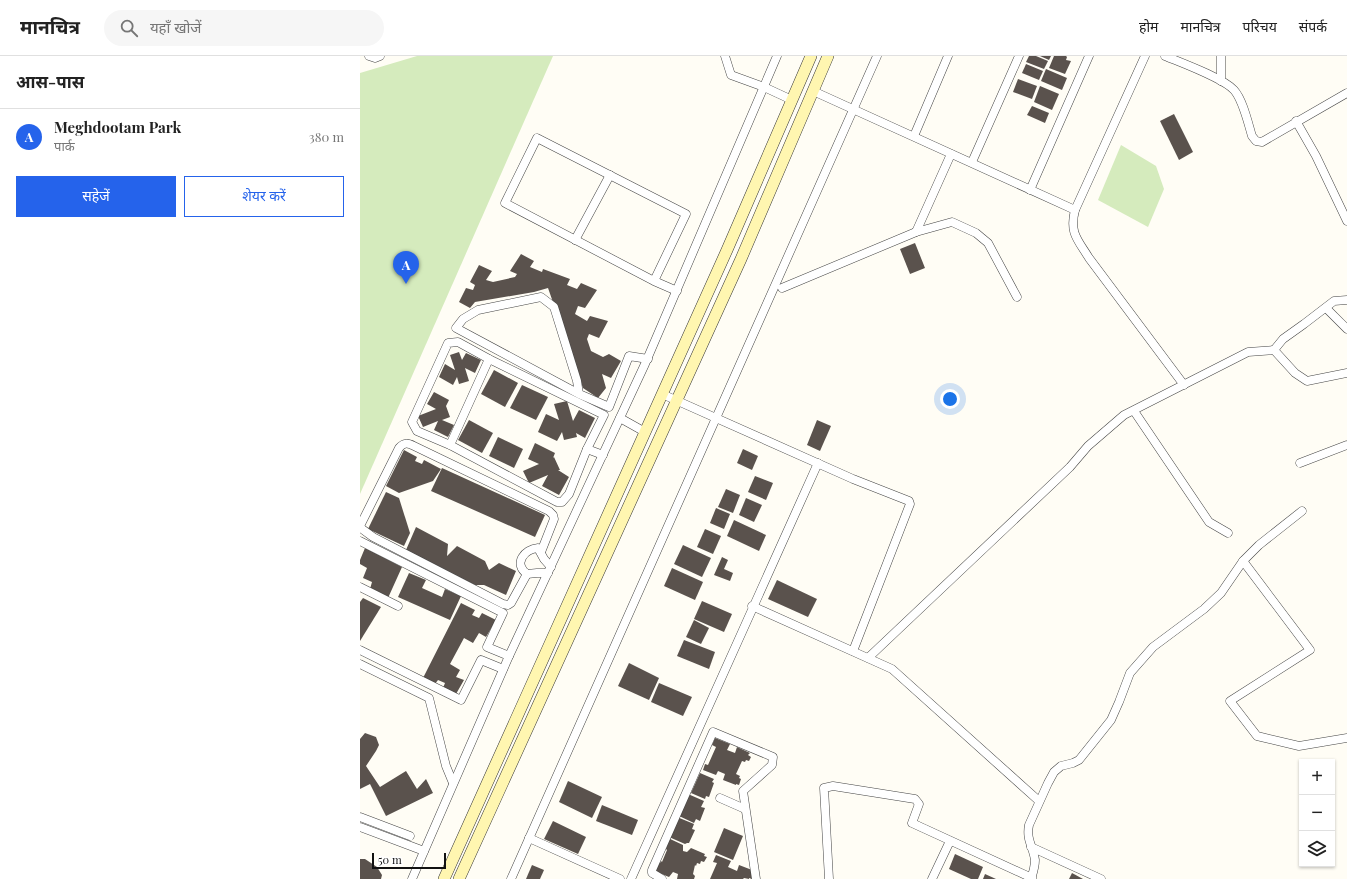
<!DOCTYPE html>
<html lang="hi">
<head>
<meta charset="utf-8">
<style>
	:root { --surface:#fff; --page:#f6f6f6; --text:#222; --muted:#767676; --line:#e0e0e0; --accent:#2563eb }
	body { margin:0; font-family:"Playfair Display","Noto Sans Devanagari",serif; background:var(--page); color:var(--text) }
	.controls { position:absolute; right:12px; bottom:12px; display:grid; overflow:hidden; border-radius:0px; box-shadow:0 1px 3px #0004 }
	.controls button { width:36px; height:36px; display:grid; place-items:center; padding:0; border:0; border-bottom:1px solid var(--line); background:var(--surface); color:var(--text); font:20px sans-serif }
	.scale { position:absolute; left:12px; bottom:10px; width:74px; box-sizing:border-box; padding-left:4px; border:2px solid #111; border-top:0; font-size:11px; line-height:14px; white-space:nowrap; color:#111; -webkit-text-stroke:3px #fff; paint-order:stroke }
	.you { position:absolute; left:590px; top:343px; width:14px; height:14px; margin:-10px; border:3px solid #fff; border-radius:50%; background:#1a73e8; box-shadow:0 0 0 6px #1a73e833 }
	.badge { display:grid; place-items:center; width:26px; height:26px; border-radius:50%; background:var(--accent); color:#fff; font-size:13px; font-weight:700 }
	.pin { position:absolute; translate:-50% -33px; filter:drop-shadow(0 1px 2px #0008) }
	.pin::after { content:''; position:absolute; top:21px; width:14px; height:12px; background:inherit; clip-path:polygon(0 0,100% 0,50% 100%) }
	.list { margin:0; padding:0; list-style:none }
	h2 { display:flex; justify-content:space-between; align-items:center; height:52px; margin:0; padding:0 16px; font-size:17px }
	h2 small { font-size:13px; font-weight:400; color:var(--muted) }
	.list li { display:grid; grid-template-columns:26px 1fr auto; gap:12px; align-items:center; box-sizing:border-box; height:56px; padding:0 16px; border-top:1px solid var(--line) }
	.list b { display:block; font-size:15px; white-space:nowrap }
	.list p { margin:0; font-size:13px; white-space:nowrap; color:var(--muted) }
	.list em { font-size:13px; font-style:normal; color:var(--muted) }
	.actions { display:flex; gap:8px; padding:12px 16px }
	.actions a { flex:1; padding:9px 0; border:1px solid var(--accent); border-radius:0px; text-align:center; font-size:14px; color:var(--accent) }
	.actions .main { background:var(--accent); color:#fff }
	.icon { flex:none; width:22px; height:22px; fill:none; stroke:currentColor; stroke-width:2; stroke-linecap:round; stroke-linejoin:round }
	.map { position:relative; flex:none; width:987px; height:823px; overflow:hidden }
	header { display:flex; align-items:center; gap:24px; box-sizing:border-box; height:56px; padding:0 20px; background:var(--surface); border-bottom:1px solid var(--line) }
	header strong { font-size:19px }
	nav { display:flex; gap:22px; margin-inline-start:auto; font-size:14px }
	.search { width:280px; height:36px; background:var(--page); display:flex; align-items:center; gap:10px; box-sizing:border-box; padding:0 14px; border-radius:22px; color:var(--muted); font-size:15px }
	main { display:flex }
	aside { flex:1; background:var(--surface) }
	.map>svg:first-child { display:block }
	.green { fill:#d5ebbd }
	.building { fill:#5a524d }
	.lines { fill:none; stroke-linecap:round; stroke-linejoin:round }
	.street-casing { stroke:#444; stroke-width:9 }
	.secondary-casing { stroke:#333; stroke-width:12 }
	.street { stroke:#fff; stroke-width:8 }
	.secondary { stroke:#fff6b0; stroke-width:11 }
</style>
</head>
<body>
<header>
<strong>मानचित्र</strong>
<div class="search"><svg class="icon" aria-label="search" viewBox="0 0 24 24"><circle cx="10" cy="10" r="6"/><path d="M15 15l6 6"/></svg>यहाँ खोजें</div>
<nav><a>होम</a><a>मानचित्र</a><a>परिचय</a><a>संपर्क</a></nav>
</header>
<main>
<aside>
<h2>आस-पास<small></small></h2>
<ul class="list">
<li><span class="badge">A</span><div><b>Meghdootam Park</b><p>पार्क</p></div><em>380 m</em></li>
</ul>
<div class="actions"><a class="main">सहेजें</a><a>शेयर करें</a></div>
</aside>
<div class="map">
<svg width="987" height="823" viewBox="0 0 987 823">
	<rect width="100%" height="100%" fill="#fffdf5"/>
	<g class="green">
		<polygon points="57,0 193,0 0,438 0,17"/>
		<polygon points="761,89 796,110 804,133 788,171 738,144"/>
	</g>
	<g class="building">
		<polygon points="669,0 676,0 688,5 684,13 666,6"/>
		<polygon points="680,0 691,0 689,4"/>
		<polygon points="694,0 706,0 707,1 706,4 711,5 705,18 689,12"/>
		<polygon points="666,8 683,15 679,24 662,17"/>
		<polygon points="686,13 707,22 702,34 681,25"/>
		<polygon points="658,23 677,30 672,43 653,36"/>
		<polygon points="680,30 699,38 692,54 674,46"/>
		<polygon points="672,50 689,57 685,67 667,59"/>
		<polygon points="814,58 833,96 819,104 800,65"/>
		<polygon points="555,187 565,212 550,218 540,193"/>
		<polygon points="161,198 174,205 170,211 182,216 183,213 210,223 207,229 217,233 221,227 237,234 225,252 218,250 215,258 227,265 230,260 248,265 239,282 229,278 227,283 231,295 243,301 249,298 261,305 251,322 242,318 246,332 238,342 223,332 188,232 174,236 115,246 110,252 99,246 106,232 113,234 115,229 110,226 119,209 132,215 126,224 133,226 155,221 157,218 150,215"/>
		<polygon points="99,296 102,304 106,297 121,304 115,317 105,312 109,325 99,328 97,321 93,329 79,321 85,308 95,314 90,299"/>
		<polygon points="134,314 158,327 145,351 121,338"/>
		<polygon points="162,329 188,341 176,364 150,352"/>
		<polygon points="74,336 89,344 86,350 90,361 82,364 94,369 88,381 74,374 78,365 63,371 58,360 76,353 67,348"/>
		<polygon points="207,345 213,365 219,354 235,362 225,382 216,377 217,381 204,384 202,376 197,385 178,376 186,358 199,364 194,348"/>
		<polygon points="109,364 133,377 122,397 98,384"/>
		<polygon points="457,364 471,370 460,395 447,389"/>
		<polygon points="138,381 163,393 154,412 129,400"/>
		<polygon points="175,387 195,397 193,402 194,401 200,414 198,414 209,421 199,439 182,430 188,419 169,427 163,415 179,408 168,403"/>
		<polygon points="383,393 398,400 392,414 377,407"/>
		<polygon points="44,394 57,401 55,405 62,408 64,404 81,413 73,425 39,437 26,430"/>
		<polygon points="82,412 185,459 175,481 71,435"/>
		<polygon points="395,420 413,427 406,444 388,436"/>
		<polygon points="366,433 380,439 373,457 358,451"/>
		<polygon points="26,436 39,442 50,477 44,490 8,473"/>
		<polygon points="386,442 402,449 394,466 379,459"/>
		<polygon points="356,452 370,458 364,473 350,467"/>
		<polygon points="374,464 406,479 399,495 367,480"/>
		<polygon points="56,471 88,488 87,500 97,490 125,505 129,514 139,507 156,515 146,539 124,529 115,529 46,494"/>
		<polygon points="345,473 361,480 353,498 337,491"/>
		<polygon points="323,489 351,502 342,521 314,508"/>
		<polygon points="5,492 42,511 28,542 10,533 12,526 3,522 7,512 0,508 0,504"/>
		<polygon points="362,501 368,504 364,513 373,517 370,525 354,519"/>
		<polygon points="312,512 343,526 335,544 304,530"/>
		<polygon points="49,517 66,524 62,532 82,541 85,533 101,540 90,564 38,541"/>
		<polygon points="417,524 457,543 448,561 408,543"/>
		<polygon points="3,542 21,551 0,585 0,546"/>
		<polygon points="342,545 372,558 364,576 334,563"/>
		<polygon points="101,547 115,554 112,559 119,562 122,557 136,564 126,581 119,577 113,587 104,582 90,608 100,614 96,621 104,624 96,638 83,632 85,627 78,624 75,628 63,622"/>
		<polygon points="334,564 349,572 341,588 326,581"/>
		<polygon points="324,584 355,596 349,613 317,600"/>
		<polygon points="269,607 299,622 289,644 258,630"/>
		<polygon points="299,627 332,641 323,660 291,646"/>
		<polygon points="5,677 16,681 19,689 16,695 6,710 20,731 46,715 57,733 66,723 73,737 26,760 10,728 0,733 0,683"/>
		<polygon points="355,682 370,688 367,694 375,697 377,691 390,697 388,699 391,701 389,705 386,704 385,706 382,705 376,718 380,720 379,722 381,723 379,729 376,728 376,729 363,724 365,718 358,715 356,719 343,714 345,708 348,709 356,691 352,689"/>
		<polygon points="340,717 354,723 352,726 354,727 349,741 346,740 345,743 331,737"/>
		<polygon points="208,725 242,741 232,762 199,746"/>
		<polygon points="328,738 344,745 341,751 345,752 340,765 336,763 334,767 319,760"/>
		<polygon points="242,749 278,764 272,779 236,765"/>
		<polygon points="317,761 334,768 332,773 335,774 329,787 327,787 325,788 309,781"/>
		<polygon points="193,765 226,781 218,798 184,783"/>
		<polygon points="364,772 383,780 373,804 354,796"/>
		<polygon points="308,782 323,789 323,795 327,796 331,792 345,798 344,800 347,801 344,806 341,805 340,808 337,807 336,810 335,809 333,818 335,820 334,823 317,823 318,818 313,816 309,821 294,815 297,807 300,807 301,805 302,806 307,794 306,793"/>
		<polygon points="595,798 623,811 618,823 611,823 589,813"/>
		<polygon points="356,799 371,805 368,811 377,815 379,809 392,814 392,823 389,822 389,823 384,822 383,823 350,823 357,807 353,806"/>
		<polygon points="0,803 5,803 17,811 22,819 21,823 0,823"/>
		<polygon points="172,809 184,814 180,823 166,823"/>
		<polygon points="712,817 723,823 709,823"/>
		<polygon points="625,818 636,823 623,823"/>
	</g>
	<g class="lines">
		<g class="street-casing">
			<g id="street">
				<polyline points="9,0 15,2 20,0"/>
				<polyline points="365,0 371,19 404,31 432,44"/>
				<path d="M785 0 715 154C709 177 718 184 729 202L824 329"/>
				<path d="M805 0C822 7 863 22 874 34 883 44 888 67 892 80L896 85 902 86 987 37"/>
				<polyline points="861,0 861,25"/>
				<polyline points="453,35 715,154"/>
				<polyline points="936,65 956,100 987,165"/>
				<polyline points="554,80 588,0"/>
				<polyline points="591,98 556,176 592,166 616,177 628,187 657,241"/>
				<polyline points="612,106 659,0"/>
				<polyline points="670,134 729,0"/>
				<polyline points="215,184 250,119"/>
				<polyline points="294,225 326,158 177,82 145,147 294,225 317,235"/>
				<polyline points="422,232 556,176"/>
				<polyline points="966,252 987,273"/>
				<polygon points="98,286 129,303 244,359 227,393 209,438 202,446 197,446 90,389 57,375 52,366 88,287"/>
				<polyline points="914,294 923,283 944,268 974,245 987,244"/>
				<polyline points="219,338 217,325 194,251 181,241 118,254 103,263 96,272 219,338 249,351 269,300 288,303"/>
				<polyline points="302,338 493,423 549,445 550,448 493,595"/>
				<polyline points="774,355 849,466 868,477"/>
				<polyline points="260,362 285,376"/>
				<polyline points="90,389 129,303"/>
				<polyline points="227,393 243,399"/>
				<polyline points="940,407 987,389"/>
				<polyline points="0,485 143,557 127,591 149,600"/>
				<polyline points="883,505 950,594 870,645 897,680 939,690 987,682"/>
				<path d="M188 517H177L167 518C153 508 164 493 178 492L184 503 191 511"/>
				<path d="M167 518 151 547 148 549 143 548 13 481 2 473 0 470 39 392C44 386 48 387 54 390L189 455 193 459 194 463 181 496"/>
				<polyline points="0,531 38,550"/>
				<polyline points="392,550 532,613 679,745"/>
				<polyline points="0,594 101,644 121,604 143,613"/>
				<polyline points="508,602 710,411 728,390 764,359 888,296 914,294 935,317 947,325 987,317"/>
				<polyline points="0,608 69,642 86,710 93,727"/>
				<polyline points="360,742 385,753"/>
				<polyline points="0,761 50,780"/>
				<polyline points="0,771 64,795"/>
				<polyline points="169,782 260,823"/>
				<polyline points="671,791 741,823"/>
				<polyline points="52,823 149,600 285,308 417,0"/>
				<polyline points="151,823 517,0"/>
				<polyline points="271,823 458,407"/>
				<polyline points="302,823 292,817 292,814 353,676 413,701 412,709 383,735 396,823"/>
				<polyline points="469,823 464,732 473,730 555,743 559,748 552,767 672,822"/>
				<polyline points="572,823 590,785"/>
				<path d="M671 823C673 817 675 810 675 804 673 790 666 784 669 769L688 727 694 716 701 710 713 707 719 704 751 664 759 646 770 617 793 591 844 553 861 537 883 505 899 489 942 455"/>
			</g>
		</g>
		<g class="secondary-casing">
			<g id="secondary">
				<polyline points="84,823 367,194 451,0"/>
				<polyline points="99,823 381,203 468,0"/>
			</g>
		</g>
		<use href="#street" class="street"/>
		<use href="#secondary" class="secondary"/>
	</g>
</svg>
<div class="controls">
<button>+</button>
<button>−</button>
<button><svg class="icon" aria-label="layers" viewBox="0 0 24 24"><path d="M12 4l9 5-9 5-9-5zM3 14l9 5 9-5"/></svg></button>
</div>
<div class="scale">50 m</div>
<div class="you"></div>
<div class="pin badge" style="left:46px;top:228px">A</div>
</div>
</main>
</body>
</html>
